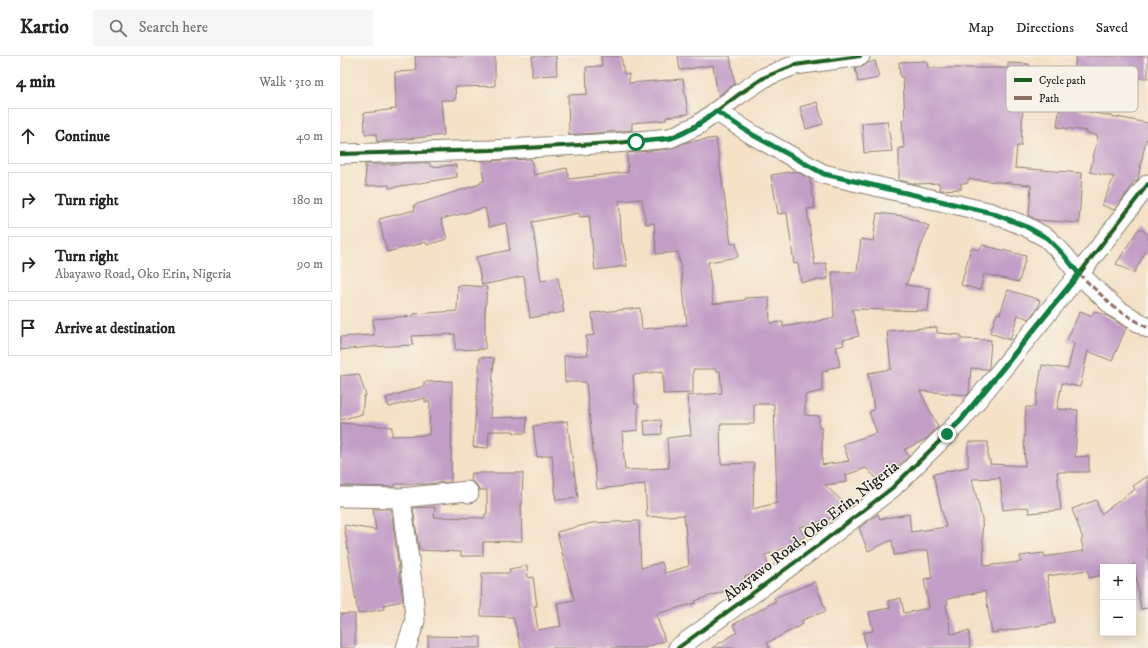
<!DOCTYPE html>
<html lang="en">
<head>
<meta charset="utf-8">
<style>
	:root { --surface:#fff; --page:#f6f6f6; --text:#202124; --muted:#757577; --line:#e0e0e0 }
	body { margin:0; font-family:"IM FELL DW Pica",serif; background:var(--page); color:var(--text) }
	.controls { position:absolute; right:12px; bottom:12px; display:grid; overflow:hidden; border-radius:0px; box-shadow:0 2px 10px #0003 }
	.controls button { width:36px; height:36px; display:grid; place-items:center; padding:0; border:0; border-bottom:1px solid var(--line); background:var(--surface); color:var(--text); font:20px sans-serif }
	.stop { position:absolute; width:12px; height:12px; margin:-9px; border:3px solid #0b8043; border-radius:50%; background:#fff }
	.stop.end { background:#0b8043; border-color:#fff; box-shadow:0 1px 4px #0008 }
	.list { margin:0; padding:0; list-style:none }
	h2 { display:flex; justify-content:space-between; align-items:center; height:52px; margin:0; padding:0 16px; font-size:17px }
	h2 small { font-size:13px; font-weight:400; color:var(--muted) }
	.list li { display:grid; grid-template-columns:26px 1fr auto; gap:12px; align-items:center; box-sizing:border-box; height:56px; margin:0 8px 8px; padding:0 8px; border:1px solid var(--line); border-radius:0px }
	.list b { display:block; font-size:15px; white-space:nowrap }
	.list p { margin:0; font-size:13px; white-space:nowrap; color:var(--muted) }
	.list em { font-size:13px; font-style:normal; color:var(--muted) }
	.icon { flex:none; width:22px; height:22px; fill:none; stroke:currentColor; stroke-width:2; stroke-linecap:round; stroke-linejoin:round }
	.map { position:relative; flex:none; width:808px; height:592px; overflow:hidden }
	header { display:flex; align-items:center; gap:24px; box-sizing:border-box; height:56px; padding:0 20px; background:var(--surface); border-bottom:1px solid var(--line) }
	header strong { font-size:19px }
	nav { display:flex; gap:22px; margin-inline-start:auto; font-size:14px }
	.search { width:280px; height:36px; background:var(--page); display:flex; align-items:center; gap:10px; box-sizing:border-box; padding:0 14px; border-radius:0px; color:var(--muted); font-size:15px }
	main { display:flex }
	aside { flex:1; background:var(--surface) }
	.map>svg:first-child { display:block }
	.building { fill:#c29dc6; fill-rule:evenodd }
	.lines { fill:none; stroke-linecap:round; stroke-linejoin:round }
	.minor-casing { stroke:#887e71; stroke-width:21 }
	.minor { stroke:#fff; stroke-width:19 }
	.quiet { stroke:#8d6e63; stroke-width:3; stroke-dasharray:6 3; stroke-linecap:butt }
	.cycleway-casing { stroke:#f7f3e8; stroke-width:6 }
	.cycleway { stroke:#1b5e20; stroke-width:4 }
	.route { stroke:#0b8043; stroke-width:5 }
	.labels { text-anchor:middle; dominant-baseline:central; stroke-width:3; stroke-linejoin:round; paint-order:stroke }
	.street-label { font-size:16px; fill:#1c1c1c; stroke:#f7f3e8 }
	.key { fill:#f7f3e8; stroke:#b5b2ab; stroke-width:1 }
	.key-label { font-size:11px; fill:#1c1c1c }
</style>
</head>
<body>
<header>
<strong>Kartio</strong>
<div class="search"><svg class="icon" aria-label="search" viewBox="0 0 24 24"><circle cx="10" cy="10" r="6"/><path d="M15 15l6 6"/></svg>Search here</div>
<nav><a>Map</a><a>Directions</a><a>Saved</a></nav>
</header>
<main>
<aside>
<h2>4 min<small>Walk · 310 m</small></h2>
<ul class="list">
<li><svg class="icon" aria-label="ahead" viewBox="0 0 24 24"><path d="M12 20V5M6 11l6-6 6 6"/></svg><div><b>Continue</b></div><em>40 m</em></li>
<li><svg class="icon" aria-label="right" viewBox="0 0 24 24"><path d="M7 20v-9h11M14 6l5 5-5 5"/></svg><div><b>Turn right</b></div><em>180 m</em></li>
<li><svg class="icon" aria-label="right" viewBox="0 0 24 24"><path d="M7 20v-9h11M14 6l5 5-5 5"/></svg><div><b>Turn right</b><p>Abayawo Road, Oko Erin, Nigeria</p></div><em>90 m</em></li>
<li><svg class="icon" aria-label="arrive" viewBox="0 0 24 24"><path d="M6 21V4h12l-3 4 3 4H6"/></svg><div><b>Arrive at destination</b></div></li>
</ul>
</aside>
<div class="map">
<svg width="808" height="592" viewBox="0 0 808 592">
	<rect width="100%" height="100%" fill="#f7f3e8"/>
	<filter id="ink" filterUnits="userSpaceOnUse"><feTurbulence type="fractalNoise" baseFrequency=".025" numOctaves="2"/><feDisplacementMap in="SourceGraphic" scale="8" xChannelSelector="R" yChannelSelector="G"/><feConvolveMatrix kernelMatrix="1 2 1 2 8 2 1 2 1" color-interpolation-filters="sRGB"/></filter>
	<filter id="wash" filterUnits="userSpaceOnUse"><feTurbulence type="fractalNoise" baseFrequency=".012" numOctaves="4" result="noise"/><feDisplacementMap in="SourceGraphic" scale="16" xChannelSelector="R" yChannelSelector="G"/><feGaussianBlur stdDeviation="0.9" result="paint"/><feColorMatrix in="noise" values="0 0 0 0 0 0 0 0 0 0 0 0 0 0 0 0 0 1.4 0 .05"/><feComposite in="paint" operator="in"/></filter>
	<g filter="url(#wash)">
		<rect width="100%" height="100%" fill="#f4e1c6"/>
		<g id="blocks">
			<g class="building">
				<polygon points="75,0 155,0 155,30 115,31 116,44 101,44 104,79 37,86 36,78 25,78 24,57 56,53 55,16 76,15"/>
				<polygon points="192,0 216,0 217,19 192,20"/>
				<polygon points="261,0 281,0 284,18 289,18 289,27 343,23 348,58 326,61 326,64 292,67 292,74 229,79 228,39 247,38 246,11 262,10"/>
				<polygon points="338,0 390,0 395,28 378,40 373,9 340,14"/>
				<polygon points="736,0 808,0 808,22 778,21 734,15"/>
				<polygon points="535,5 539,22 518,26 515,12 522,11 528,7"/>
				<polygon points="587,5 588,12 668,12 668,7 689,8 687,47 683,47 681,90 677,90 675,112 742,117 739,167 697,164 689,160 691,129 628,123 628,127 621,127 621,133 602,134 600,134 599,127 576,128 559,124 559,92 564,92 562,64 565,64 563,21 560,21 559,6"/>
				<polygon points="723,25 742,27 739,54 808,67 808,85 806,83 798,123 796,126 794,125 790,133 774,154 762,149 774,121 750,116 758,80 746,77 747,75 717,71"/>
				<polygon points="477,46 483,68 466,73 460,51"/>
				<polygon points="547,65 552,95 524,97 522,67"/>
				<path d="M376 82 391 188 396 187 398 201 368 206 373 248 406 244 405 242 429 241 430 267 443 266V271L466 267V268L494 261 492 216H517L521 183 533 185 537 157 564 160 589 170 566 229 590 232 588 255 512 253 519 280 503 284 504 289 496 291 500 310 487 313 488 315 482 316V335L465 339V359L479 360V372H482V409L509 405 503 388 537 377 529 356 534 354 528 317 551 313 547 275 597 271V277L621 279V283L651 284 649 311 648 313 631 312 629 337 627 339 580 335 598 371 586 383 564 394 569 400 559 409 552 414 540 426 526 412 506 419 507 426 485 429 507 450 494 461 473 468 459 471 465 480 451 490 425 499 429 512 404 521 406 528 355 545 356 547 316 558 325 585 304 592H181L173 561 141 560 142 517H170L169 513 187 510 188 522 193 521 197 550H194L198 574 221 570 217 547 234 544 217 476 252 467 299 465 301 512 322 506 325 517 349 510 344 459 307 461 305 428 257 433 246 326H225L224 300 248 299 246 280 254 279 252 257 300 252 302 273 347 269 340 205H339L338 196 316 198 314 167 306 168 302 143 279 145 282 188H283L287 210 255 214 249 160 240 161 239 157 192 166 201 225 218 222 224 256 190 262 184 220 142 229 136 201 170 194 166 167 149 171 145 152 101 163 107 183 87 189 86 186 47 196 39 163 75 154 74 149 140 128V126L144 125 141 105 191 103 194 119 227 112 229 123 288 116 287 97 331 93 347 86ZM353 313H376V315H380L382 337 347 340 351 379 327 382 329 412 285 414 282 376 298 374V348H295L293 319 323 315V338L353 337ZM414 348H434L437 447 413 453 414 407 381 408 380 368H414Z"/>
				<polygon points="64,107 89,107 92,111 116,109 117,121 49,132 49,129 26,130 25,108 57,108 57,109"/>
				<polygon points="456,115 470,123 475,152 467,153 475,209 486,207 488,223 461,226 458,207 454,208 447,157 438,158 431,119"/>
				<polygon points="799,172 808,178 808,191 794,217 776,208"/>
				<polygon points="642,189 686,200 679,226 644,218 640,234 621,229 631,192 640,194"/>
				<polygon points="118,229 147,231 145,256 145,293 115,294 115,278 72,280 73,289 29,291 0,294 0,281 34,279 33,263 73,260 73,258 117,255"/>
				<polygon points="668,234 700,244 698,251 689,263 678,259 670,284 650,277 657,257 660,258"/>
				<polygon points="740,255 752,260 754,255 768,260 786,272 772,305 748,295 740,331 722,327 717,353 738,354 735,401 749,400 749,416 717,416 721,454 689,457 688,451 663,454 660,422 632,423 642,463 644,510 681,506 680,500 704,497 704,501 744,495 741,484 743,483 732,453 756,444 761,458 795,433 793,430 808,420 808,552 801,553 794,508 788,511 763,511 763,519 749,522 748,514 707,520 715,567 652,577 645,535 607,543 608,548 606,548 611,578 629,575 630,592 526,592 523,577 533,575 529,556 550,552 548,545 561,542 564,557 589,552 584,523 592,522 588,494 554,499 552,484 528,495 519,472 538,458 540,463 569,458 571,476 606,471 593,418 628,411 628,386 648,386 648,404 650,404 650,408 685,410 684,384 686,351 695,351 702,309 728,313 734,287 727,284"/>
				<polygon points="140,301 154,302 150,362 187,361 186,377 174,377 174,375 149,375 148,392 133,391"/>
				<polygon points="19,318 26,340 24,340 22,358 0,364 0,320"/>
				<polygon points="112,325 111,426 86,428 55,428 55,431 0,430 0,367 52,371 52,380 89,379 90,346 85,346 85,342 49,351 46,342 84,330 84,326"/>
				<polygon points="321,364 322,378 305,379 304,365"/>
				<polygon points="227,365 238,442 216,444 212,399 197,401 193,370"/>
				<polygon points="132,417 183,417 182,448 181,448 182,485 143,486 143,500 121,500 121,496 79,494 73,452 95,451 94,461 145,462 145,458 147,458 147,434 139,434 137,429 131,425"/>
				<polygon points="33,453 51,453 63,545 43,549 44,553 18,558 4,469 36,474"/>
				<polygon points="475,526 486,555 462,564 463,568 427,587 430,592 372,592 397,576 393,569 436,545 434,542"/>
				<rect x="0" y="558" width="15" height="34"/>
				<polygon points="88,580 141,581 141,592 88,592"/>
			</g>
		</g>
	</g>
	<g filter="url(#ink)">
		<use href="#blocks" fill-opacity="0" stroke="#887e71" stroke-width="1"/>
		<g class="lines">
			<g class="minor-casing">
				<g id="minor">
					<polyline points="376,55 413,79 483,118 652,157 685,170 707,182 723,198 739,218 775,252 808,272"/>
					<polyline points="0,98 151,94 275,87 330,82 358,69 398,39 425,21 455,9 520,0"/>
					<polyline points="0,441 61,442 127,435 129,437"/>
					<polyline points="61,442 73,534 75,565 66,592"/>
					<polyline points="338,592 480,488 552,432 621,364 739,218 808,128"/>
				</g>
			</g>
			<use href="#minor" class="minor"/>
			<polyline class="quiet" points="739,218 775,252 808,272"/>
			<g class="cycleway-casing">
				<g id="cycleway">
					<polyline points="0,98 151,94 275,87 330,82 358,69 398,39 425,21 455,9 520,0"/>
					<polyline points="338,592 480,488 552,432 621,364 739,218 808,128"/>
				</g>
			</g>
			<use href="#cycleway" class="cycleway"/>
		</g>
	</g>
	<g class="lines" filter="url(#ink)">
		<path class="route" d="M296 86C308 84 320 84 331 82 348 77 362 66 376 55L413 79 484 118 652 157 685 170 707 182 723 198 739 218 621 364 607 378"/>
	</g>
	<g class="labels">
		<g class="street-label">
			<text transform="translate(471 475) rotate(-38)">Abayawo Road, Oko Erin, Nigeria</text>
		</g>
	</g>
	<rect x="666" y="10" width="132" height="46" rx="6" class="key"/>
	<rect x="674" y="22" width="18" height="4" fill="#1b5e20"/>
	<rect x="674" y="40" width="18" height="4" fill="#8d6e63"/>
	<g class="key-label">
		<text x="699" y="28">Cycle path</text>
		<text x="699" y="46">Path</text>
	</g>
</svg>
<div class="controls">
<button>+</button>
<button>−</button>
</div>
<div class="stop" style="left:296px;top:86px"></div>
<div class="stop end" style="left:607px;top:378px"></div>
</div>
</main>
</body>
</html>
